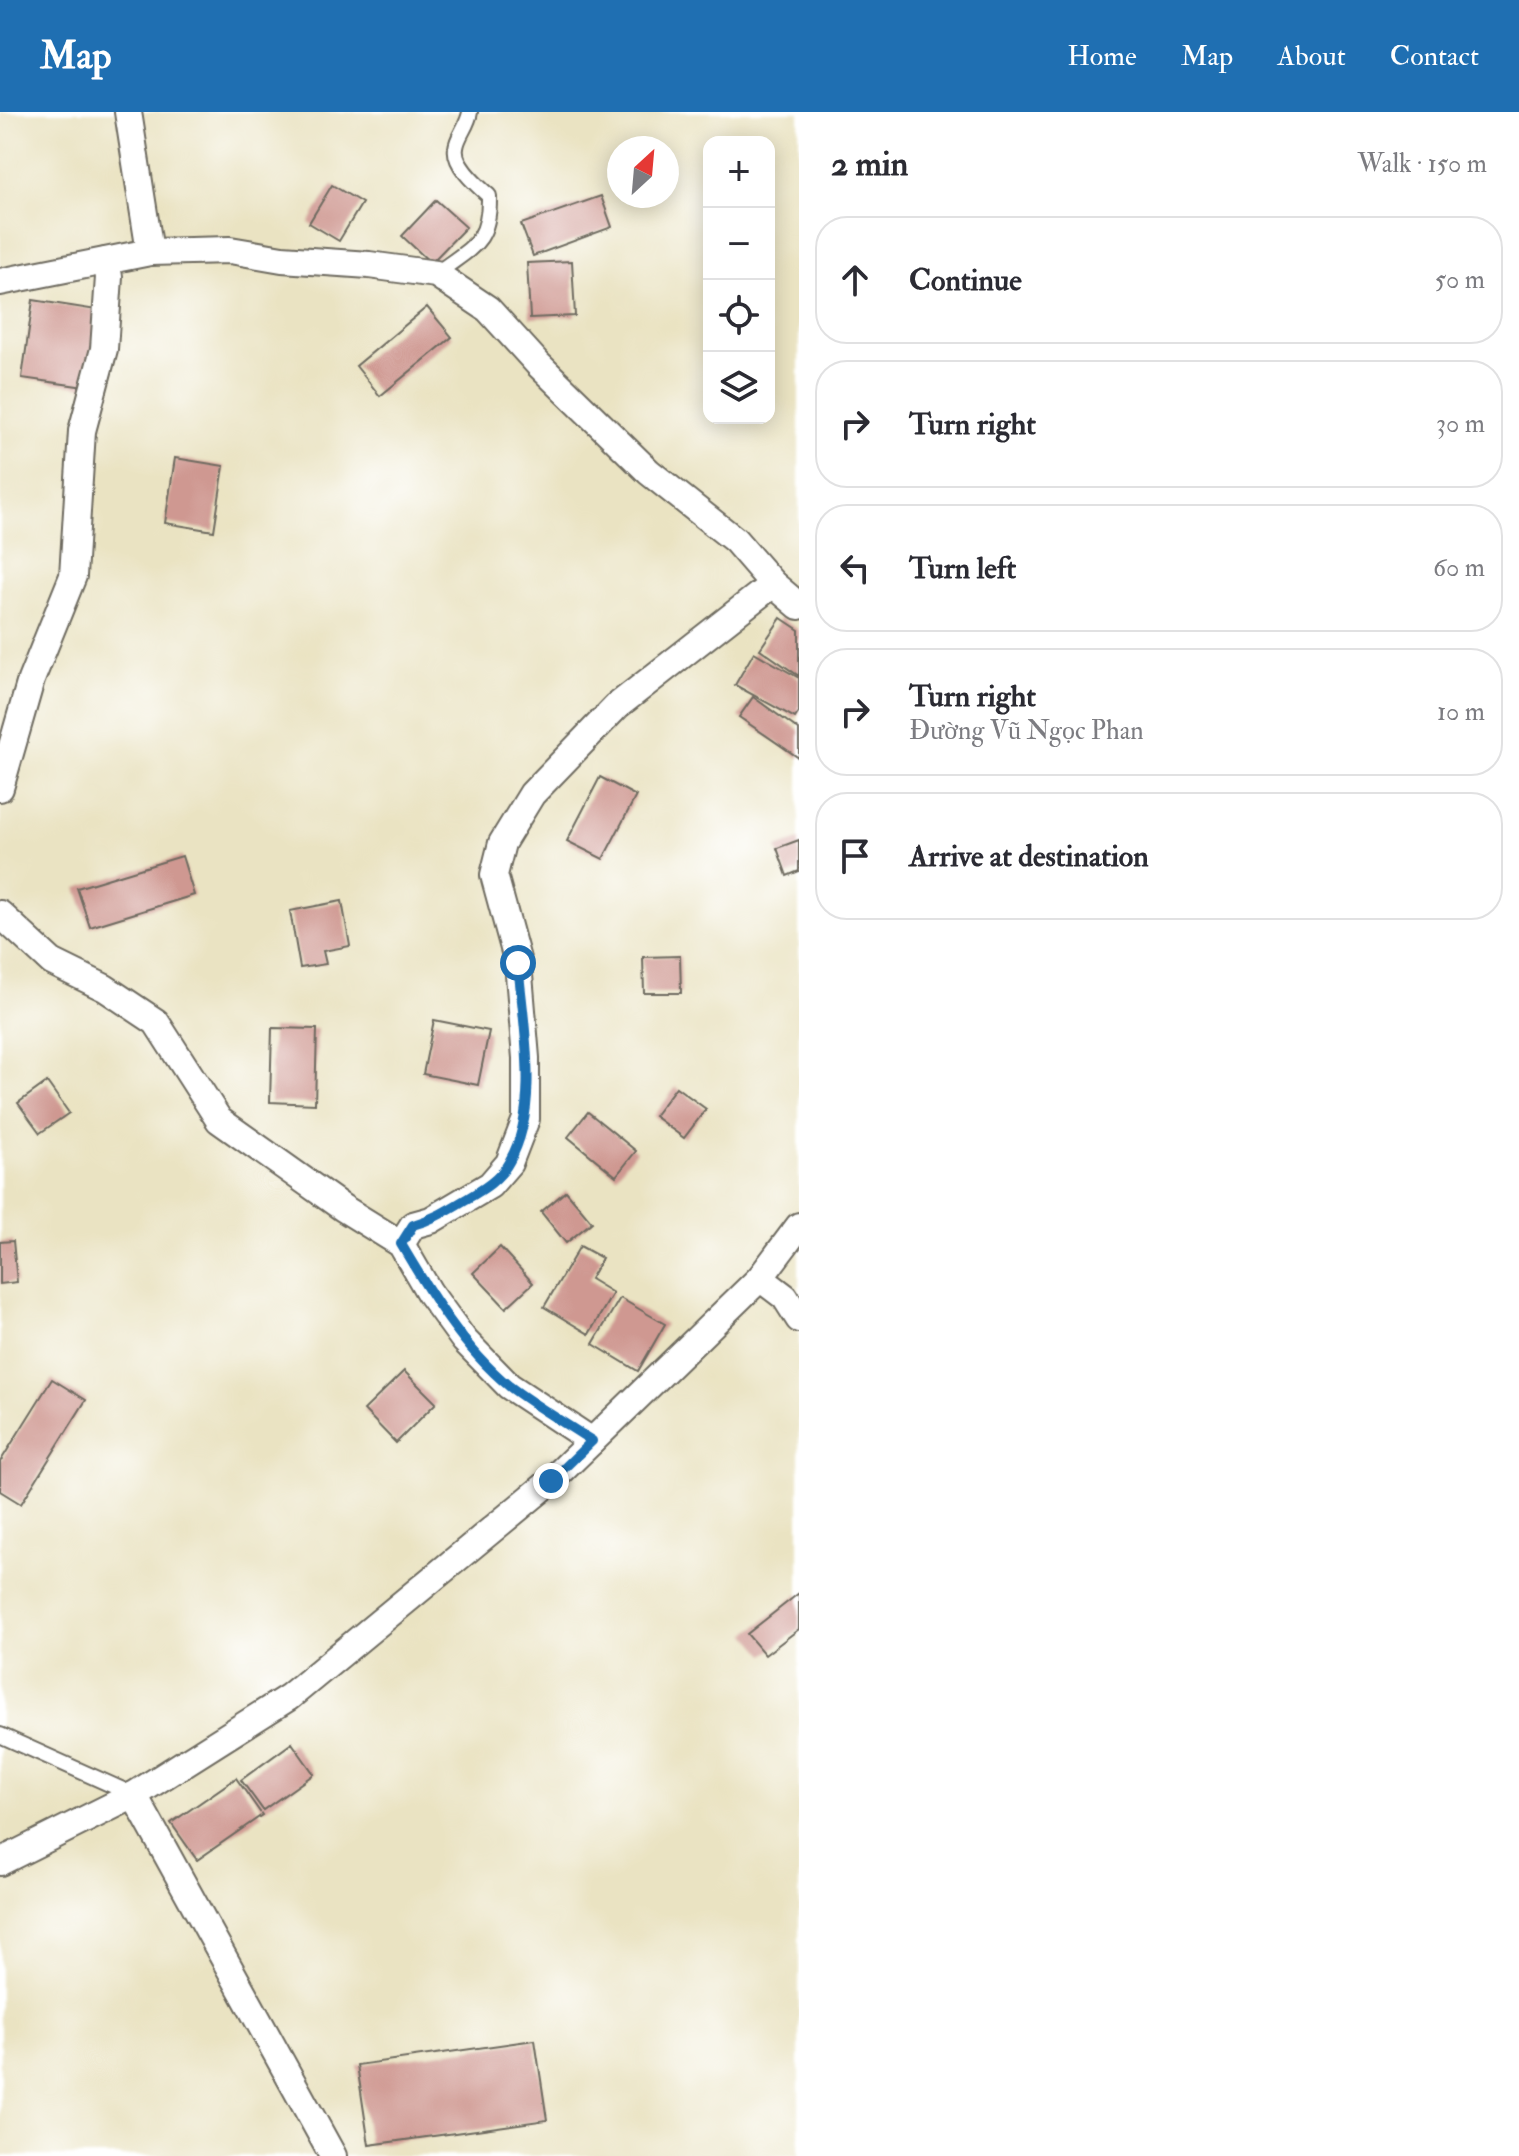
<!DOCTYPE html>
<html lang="en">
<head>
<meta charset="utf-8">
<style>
	:root { --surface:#fff; --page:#f2f2f3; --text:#2b2b33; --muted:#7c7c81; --line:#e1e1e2; --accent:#1f6fb2 }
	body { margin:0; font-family:"IM FELL Double Pica",serif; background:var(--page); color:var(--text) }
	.controls { position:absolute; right:24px; top:24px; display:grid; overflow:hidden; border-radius:16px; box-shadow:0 4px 20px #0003 }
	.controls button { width:72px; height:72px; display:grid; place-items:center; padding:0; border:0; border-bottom:2px solid var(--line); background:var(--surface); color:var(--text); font:40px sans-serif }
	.compass { position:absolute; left:607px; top:24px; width:72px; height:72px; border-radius:50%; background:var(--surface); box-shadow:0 4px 20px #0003; rotate:26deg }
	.stop { position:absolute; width:24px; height:24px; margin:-18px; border:6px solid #1f6fb2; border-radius:50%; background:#fff }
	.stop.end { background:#1f6fb2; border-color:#fff; box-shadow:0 2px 8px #0008 }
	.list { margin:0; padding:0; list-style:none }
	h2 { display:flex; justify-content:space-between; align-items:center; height:104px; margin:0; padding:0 32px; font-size:34px }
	h2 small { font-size:26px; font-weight:400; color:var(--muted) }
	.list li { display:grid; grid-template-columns:52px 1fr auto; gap:24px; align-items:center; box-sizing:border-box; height:128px; margin:0 16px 16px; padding:0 16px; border:2px solid var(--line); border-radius:32px }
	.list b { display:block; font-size:30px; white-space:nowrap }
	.list p { margin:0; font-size:26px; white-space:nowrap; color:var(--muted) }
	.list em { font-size:26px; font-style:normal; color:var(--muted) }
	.icon { flex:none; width:44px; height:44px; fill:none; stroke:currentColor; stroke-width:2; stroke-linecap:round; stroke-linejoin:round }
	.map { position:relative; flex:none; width:799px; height:2044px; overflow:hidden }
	header { display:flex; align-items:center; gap:48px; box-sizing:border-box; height:112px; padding:0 40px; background:var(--accent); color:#fff }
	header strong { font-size:38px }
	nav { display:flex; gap:44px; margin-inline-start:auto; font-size:28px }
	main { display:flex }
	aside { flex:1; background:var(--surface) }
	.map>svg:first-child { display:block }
	.building { fill:#cf9891 }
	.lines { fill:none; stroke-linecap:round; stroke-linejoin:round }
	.service-casing { stroke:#6e6b60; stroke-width:18 }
	.minor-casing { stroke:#6e6b60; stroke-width:30 }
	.service { stroke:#fff; stroke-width:14 }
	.minor { stroke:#fff; stroke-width:26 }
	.route { stroke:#1f6fb2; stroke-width:10 }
</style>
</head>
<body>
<header>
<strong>Map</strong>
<nav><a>Home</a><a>Map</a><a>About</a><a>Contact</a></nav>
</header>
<main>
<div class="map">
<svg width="799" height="2044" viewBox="0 0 799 2044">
	<rect width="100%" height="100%" fill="#fff"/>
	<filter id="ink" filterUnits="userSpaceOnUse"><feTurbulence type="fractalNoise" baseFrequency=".0125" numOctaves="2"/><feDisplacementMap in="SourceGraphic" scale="16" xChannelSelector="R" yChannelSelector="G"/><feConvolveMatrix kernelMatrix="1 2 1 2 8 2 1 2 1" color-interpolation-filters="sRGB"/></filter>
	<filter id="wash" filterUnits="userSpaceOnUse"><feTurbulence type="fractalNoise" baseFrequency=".006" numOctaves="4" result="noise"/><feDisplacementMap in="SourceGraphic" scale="32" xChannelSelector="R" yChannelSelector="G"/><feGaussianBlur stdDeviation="1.8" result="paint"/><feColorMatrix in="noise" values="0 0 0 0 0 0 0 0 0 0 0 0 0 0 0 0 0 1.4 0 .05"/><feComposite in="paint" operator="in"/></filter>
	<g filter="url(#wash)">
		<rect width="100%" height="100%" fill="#eae3c2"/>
		<g id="blocks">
			<g class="building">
				<polygon points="332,73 362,91 339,129 309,111"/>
				<polygon points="601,84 612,115 533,144 521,112"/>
				<polygon points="436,88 466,115 431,151 402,124"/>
				<polygon points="572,149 575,204 530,206 527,151"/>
				<polygon points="33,188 103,199 92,276 22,266"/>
				<polygon points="427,195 452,225 380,284 356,254"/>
				<polygon points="175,346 224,354 214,419 165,411"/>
				<polygon points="781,506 799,518 799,564 760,537"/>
				<polygon points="754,540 799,566 799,600 795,606 735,573"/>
				<polygon points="753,585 799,618 799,646 739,605"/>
				<polygon points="600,665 636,684 603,747 567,729"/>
				<polygon points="799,728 799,759 787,764 777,736"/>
				<polygon points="182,744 194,783 90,815 77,776"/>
				<polygon points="342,789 350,834 323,839 326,852 300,856 290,799"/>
				<polygon points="680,844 681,881 644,881 643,845"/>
				<polygon points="434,908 489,919 478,973 423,962"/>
				<polygon points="272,916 317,917 315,992 270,990"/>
				<polygon points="47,970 69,1001 40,1021 18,991"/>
				<polygon points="676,975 706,997 684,1026 654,1004"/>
				<polygon points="588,1000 636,1039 616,1064 568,1025"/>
				<polygon points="566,1079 592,1110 566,1131 541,1100"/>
				<polygon points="13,1129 17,1170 0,1172 0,1130"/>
				<polygon points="580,1134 602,1146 590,1167 613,1181 589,1222 544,1195"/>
				<polygon points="500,1135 533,1171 506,1196 473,1161"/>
				<polygon points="620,1186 665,1212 638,1259 593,1232"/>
				<polygon points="404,1259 436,1291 396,1331 364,1298"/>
				<polygon points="52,1267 86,1288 21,1392 0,1379 0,1350"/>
				<polygon points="799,1481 799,1517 765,1543 747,1522"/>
				<polygon points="292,1631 314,1662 263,1698 241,1668"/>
				<polygon points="236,1666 262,1703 197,1748 171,1711"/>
				<polygon points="535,1928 547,2008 369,2033 357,1953"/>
			</g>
		</g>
	</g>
	<g filter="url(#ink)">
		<use href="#blocks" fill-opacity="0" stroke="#6e6b60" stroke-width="2"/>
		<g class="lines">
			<g class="service-casing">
				<g id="service">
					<path d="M436 162C471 135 490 132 489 84 478 74 453 53 456 36 457 24 468 14 470 0"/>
					<polyline points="0,1623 134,1683"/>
				</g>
			</g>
			<g class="minor-casing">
				<g id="minor">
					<polyline points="128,0 150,140"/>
					<polyline points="0,170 150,140 230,138 282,147 369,153 436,162 488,197 538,252 649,360 735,428 773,472 799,494"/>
					<polyline points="0,676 31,568 73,464 82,319 104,237 109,165 106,149"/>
					<polyline points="0,802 52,850 105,876 156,910 219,1008 343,1096 401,1132 429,1180 464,1228 509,1274 592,1329"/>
					<polyline points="401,1132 413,1113 431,1108 490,1073 509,1051 526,1007 526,946 518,851 494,763 502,731 532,682 617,594 773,472"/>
					<polyline points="760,1166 785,1185 799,1207"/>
					<polyline points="134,1683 333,2044"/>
					<polyline points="0,1750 134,1683 289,1585 551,1369 760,1166 799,1114"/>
				</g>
			</g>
			<use href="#service" class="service"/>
			<use href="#minor" class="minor"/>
		</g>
	</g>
	<g class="lines" filter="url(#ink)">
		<path class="route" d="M518 851C523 911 541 996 509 1050 499 1069 480 1079 463 1089 446 1099 432 1108 413 1113L401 1132C431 1183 463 1236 509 1274 535 1294 565 1311 592 1329L551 1369"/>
	</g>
</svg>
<div class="controls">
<button>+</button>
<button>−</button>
<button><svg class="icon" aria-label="locate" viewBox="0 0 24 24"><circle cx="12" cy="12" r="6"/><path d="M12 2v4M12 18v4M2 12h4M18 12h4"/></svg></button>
<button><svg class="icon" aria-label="layers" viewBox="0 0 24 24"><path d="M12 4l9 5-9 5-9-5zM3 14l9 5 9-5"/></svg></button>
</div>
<svg class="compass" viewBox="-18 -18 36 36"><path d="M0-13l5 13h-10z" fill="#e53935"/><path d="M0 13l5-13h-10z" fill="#7c7c81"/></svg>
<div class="stop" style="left:518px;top:851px"></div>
<div class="stop end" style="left:551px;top:1369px"></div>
</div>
<aside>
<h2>2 min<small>Walk · 150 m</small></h2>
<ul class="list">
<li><svg class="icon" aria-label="ahead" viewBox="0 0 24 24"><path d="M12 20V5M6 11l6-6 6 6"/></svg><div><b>Continue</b></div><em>50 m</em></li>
<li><svg class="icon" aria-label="right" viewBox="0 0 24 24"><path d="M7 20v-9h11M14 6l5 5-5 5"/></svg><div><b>Turn right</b></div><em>30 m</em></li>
<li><svg class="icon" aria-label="left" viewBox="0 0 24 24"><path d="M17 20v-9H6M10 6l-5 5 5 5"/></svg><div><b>Turn left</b></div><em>60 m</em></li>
<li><svg class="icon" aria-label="right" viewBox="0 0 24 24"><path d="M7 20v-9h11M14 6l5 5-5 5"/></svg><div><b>Turn right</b><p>Đường Vũ Ngọc Phan</p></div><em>10 m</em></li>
<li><svg class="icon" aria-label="arrive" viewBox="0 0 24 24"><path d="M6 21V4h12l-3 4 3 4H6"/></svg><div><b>Arrive at destination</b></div></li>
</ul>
</aside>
</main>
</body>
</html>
